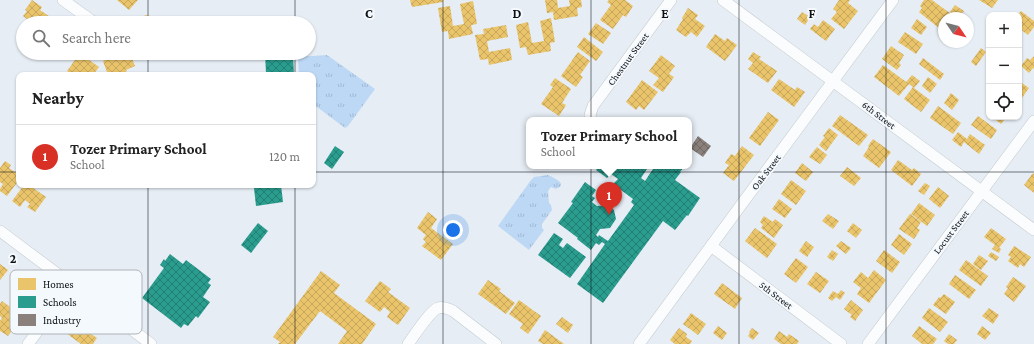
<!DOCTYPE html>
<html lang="en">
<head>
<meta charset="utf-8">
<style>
	:root { --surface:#fff; --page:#f6f6f6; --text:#222; --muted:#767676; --line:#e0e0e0; --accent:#d93025 }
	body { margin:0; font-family:"Crimson Pro",serif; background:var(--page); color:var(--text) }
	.controls { position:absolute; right:12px; top:12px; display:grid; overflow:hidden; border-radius:8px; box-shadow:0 1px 3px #0004 }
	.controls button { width:36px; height:36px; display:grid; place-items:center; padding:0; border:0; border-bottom:1px solid var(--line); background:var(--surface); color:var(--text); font:20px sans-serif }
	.compass { position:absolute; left:938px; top:12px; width:36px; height:36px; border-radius:50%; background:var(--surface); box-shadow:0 1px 3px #0004; rotate:125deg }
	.you { position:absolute; left:453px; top:230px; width:14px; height:14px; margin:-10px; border:3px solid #fff; border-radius:50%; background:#1a73e8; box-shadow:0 0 0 6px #1a73e833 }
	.badge { display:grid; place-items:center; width:26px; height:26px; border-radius:50%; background:var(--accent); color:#fff; font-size:13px; font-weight:700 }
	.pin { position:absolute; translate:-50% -33px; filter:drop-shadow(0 1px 2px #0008) }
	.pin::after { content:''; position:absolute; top:21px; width:14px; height:12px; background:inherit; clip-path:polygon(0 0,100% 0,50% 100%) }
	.popup { position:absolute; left:526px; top:117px; width:166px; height:52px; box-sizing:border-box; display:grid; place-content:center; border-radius:8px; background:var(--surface); filter:drop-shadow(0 1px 3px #0005); font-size:13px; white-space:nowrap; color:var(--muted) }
	.popup b { font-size:15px; color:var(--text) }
	.popup::after { content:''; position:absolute; left:50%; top:100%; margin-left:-8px; border:8px solid transparent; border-top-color:var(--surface) }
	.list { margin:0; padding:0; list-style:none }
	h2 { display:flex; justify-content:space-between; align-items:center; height:52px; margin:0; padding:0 16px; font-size:17px }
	h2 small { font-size:13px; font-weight:400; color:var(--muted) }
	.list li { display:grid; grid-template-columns:26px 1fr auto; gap:12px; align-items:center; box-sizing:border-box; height:64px; padding:0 16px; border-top:1px solid var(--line) }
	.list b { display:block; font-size:15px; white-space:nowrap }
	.list p { margin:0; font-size:13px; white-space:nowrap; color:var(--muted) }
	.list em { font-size:13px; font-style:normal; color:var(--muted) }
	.icon { flex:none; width:22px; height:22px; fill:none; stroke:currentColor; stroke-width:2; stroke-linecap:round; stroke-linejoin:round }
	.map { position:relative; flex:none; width:1034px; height:344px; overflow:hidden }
	.search { position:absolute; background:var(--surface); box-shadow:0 1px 3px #0004; left:16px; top:16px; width:300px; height:44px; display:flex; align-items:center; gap:10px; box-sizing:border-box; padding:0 14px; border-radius:22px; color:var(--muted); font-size:15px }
	.panel { position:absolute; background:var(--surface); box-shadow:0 1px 3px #0004; left:16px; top:72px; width:300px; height:116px; border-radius:8px }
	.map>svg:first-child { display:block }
	.park { fill:url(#park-tufts) }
	.homes { fill:url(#homes-cross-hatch) }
	.schools { fill:url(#schools-cross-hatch) }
	.industry { fill:url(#industry-cross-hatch) }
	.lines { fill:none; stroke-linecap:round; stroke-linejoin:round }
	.minor-casing { stroke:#c2c8cd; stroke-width:12 }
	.minor { stroke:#fbfcfd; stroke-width:11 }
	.grid { fill:none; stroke:#0d1115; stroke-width:1; stroke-opacity:0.55 }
	.labels { text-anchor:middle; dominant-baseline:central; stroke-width:4; stroke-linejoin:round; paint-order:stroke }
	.street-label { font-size:10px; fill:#0d1115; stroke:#f4f9fe }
	.key { fill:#f4f9fe; stroke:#afb3b8; stroke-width:1 }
	.key-label { font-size:11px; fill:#0d1115 }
	.grid-label { font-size:13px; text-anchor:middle; font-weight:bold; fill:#0d1115; stroke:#f4f9fe; stroke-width:4; stroke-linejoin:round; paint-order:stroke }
</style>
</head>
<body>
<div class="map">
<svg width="1034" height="344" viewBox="0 0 1034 344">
	<defs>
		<pattern id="park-tufts" width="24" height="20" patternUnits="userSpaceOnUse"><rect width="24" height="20" fill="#bdd8f5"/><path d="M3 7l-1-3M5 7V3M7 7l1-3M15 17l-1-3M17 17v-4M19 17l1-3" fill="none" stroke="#a1b8d1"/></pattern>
		<pattern id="homes-cross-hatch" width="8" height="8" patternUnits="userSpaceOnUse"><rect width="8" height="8" fill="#e9c46a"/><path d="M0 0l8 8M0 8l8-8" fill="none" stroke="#c7a75b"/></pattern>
		<pattern id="schools-cross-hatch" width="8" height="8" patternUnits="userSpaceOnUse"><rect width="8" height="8" fill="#2a9d8f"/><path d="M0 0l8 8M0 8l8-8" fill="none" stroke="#227f74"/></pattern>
		<pattern id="industry-cross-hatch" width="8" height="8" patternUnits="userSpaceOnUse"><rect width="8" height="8" fill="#8a817c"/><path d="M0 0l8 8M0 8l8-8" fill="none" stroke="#6f6864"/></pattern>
	</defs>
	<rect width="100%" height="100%" fill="#e6edf4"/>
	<g class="park">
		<polygon points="327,55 375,89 348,126 345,128 313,104 313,75 299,75 298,57"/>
		<path d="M548 175C554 178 569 184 556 189L551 187 548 191 549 203 551 205 552 210 542 224V228L544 230 529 250 498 226 531 180 534 177Z"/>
	</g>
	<g class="homes">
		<polygon points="32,0 42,7 40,10 50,17 46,23 32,23 23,16 27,11 25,10"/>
		<polygon points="117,0 138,0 129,10"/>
		<polygon points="410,0 443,0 443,2 412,7"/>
		<polygon points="545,0 557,0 558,8 570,6 569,0 581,0 582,7 577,8 578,16 554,20 553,12 547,13"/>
		<polygon points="609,0 625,0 633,6 626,17 623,15 613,29 600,20 611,5 607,2"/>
		<polygon points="839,0 850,0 848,3 858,11 844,29 831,19 837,12 833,9"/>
		<polygon points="924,0 932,0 951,14 948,18 944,18 944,24 940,29 919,12 922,8 920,6"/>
		<polygon points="979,0 998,0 992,8"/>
		<polygon points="473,1 477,24 471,25 473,34 449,39 448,31 442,32 438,8 450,6 453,26 464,24 460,4"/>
		<polygon points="955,5 964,11 959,18 950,12"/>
		<polygon points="688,8 698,15 695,19 705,26 697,37 691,32 686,37 676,30 683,19 682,18"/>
		<polygon points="1021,11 1034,21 1034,27 1028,35 1019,28 1019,15 1018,15"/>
		<polygon points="802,12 810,17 805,25 797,19"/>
		<polygon points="145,15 156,17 155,23 143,23"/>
		<polygon points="551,18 555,42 550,43 551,51 528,55 526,47 520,48 516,25 528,22 532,43 544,41 540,21"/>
		<polygon points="917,19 927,27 921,35 911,28"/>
		<polygon points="823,20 835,29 826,41 810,29 814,24 818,27"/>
		<polygon points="596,23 611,33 603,44 588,34"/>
		<polygon points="506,25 508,37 487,41 489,52 510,48 512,60 489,65 488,59 480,60 475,35 484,34 483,29"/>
		<polygon points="905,32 923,44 916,54 898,42"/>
		<polygon points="715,34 725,41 727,38 737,45 725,61 706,47"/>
		<polygon points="584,37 603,52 596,61 577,47"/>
		<polygon points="891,46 904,55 899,63 901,65 897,70 882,59"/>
		<polygon points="981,48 986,52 976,66 971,62"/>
		<polygon points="578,52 590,61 580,75 583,77 576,87 561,76"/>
		<polygon points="753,52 761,57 759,59 777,71 768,83 748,69 753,63 748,59"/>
		<polygon points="71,53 85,53 87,55 85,57 99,67 93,75 79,75 77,73 75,75 73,75 67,71 75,60 69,56"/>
		<polygon points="120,53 123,59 131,56 135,66 126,70 127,73 122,75 108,75 103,61"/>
		<polygon points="661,55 675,66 669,74 674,77 663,92 653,85 659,78 649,71"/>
		<polygon points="1034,56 1034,69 1033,68 1029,73 1021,66 1027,58 1030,60"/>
		<polygon points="923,58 944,74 940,80 919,64"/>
		<polygon points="883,65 909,84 899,96 874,77"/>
		<polygon points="912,75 920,81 914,88 930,100 921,112 904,99 913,87 906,82"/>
		<polygon points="928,77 937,84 930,93 922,86"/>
		<polygon points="555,78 571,89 562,103 566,105 559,116 541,104 553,87 550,85"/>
		<polygon points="779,79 795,90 797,87 805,92 794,107 771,90"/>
		<polygon points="642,80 658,92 644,110 639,106 636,110 626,102"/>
		<polygon points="1019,81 1029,88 1019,102"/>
		<polygon points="951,93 959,100 952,110 944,103"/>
		<polygon points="938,106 961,123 953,134 930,118"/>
		<polygon points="768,112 779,120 760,146 749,138"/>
		<polygon points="840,115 868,135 859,146 832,126"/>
		<polygon points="978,116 997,130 991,139 971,125"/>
		<polygon points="992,117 1003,117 1005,119 1001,124"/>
		<polygon points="829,128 838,135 826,151 819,145 825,137 823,136"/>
		<polygon points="958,132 967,139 970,134 985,145 979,154 964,142 961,147 952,140"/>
		<polygon points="873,139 891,152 879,168 863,156 869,147 868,146"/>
		<polygon points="742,146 754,155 734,181 723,173 729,165 725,163 731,154 735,156"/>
		<polygon points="817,147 827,155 820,164 809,157"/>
		<polygon points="898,160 912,170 914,168 921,174 912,186 891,170"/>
		<polygon points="5,161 11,165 9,168 19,175 19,180 7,196 0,191 0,189 3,184 0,182 0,168"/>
		<polygon points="802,163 813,172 806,181 795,173"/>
		<polygon points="847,167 861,178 854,186 840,176"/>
		<polygon points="1033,173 1034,174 1034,193 1024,185"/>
		<polygon points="791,180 806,191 796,205 781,194"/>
		<polygon points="925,183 930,186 924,195 918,191"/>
		<polygon points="24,185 29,185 46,197 35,212 27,207 30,204 25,200 20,207 12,201"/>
		<polygon points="938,187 949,196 940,208 929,199"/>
		<polygon points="779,199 792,209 785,218 772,209"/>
		<polygon points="919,203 935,215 927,226 911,214"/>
		<polygon points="428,212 437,219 431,228 453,244 441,260 422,246 426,242 423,239 426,235 417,228"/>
		<polygon points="828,214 839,221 833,229 822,221"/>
		<polygon points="910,214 921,222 917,228 920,230 914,239 899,229"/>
		<polygon points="764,216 773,222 775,219 783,225 774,238 761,228 763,225 760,222"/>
		<polygon points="853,223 862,230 856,238 847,231"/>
		<polygon points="755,228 777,244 767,258 745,241"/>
		<polygon points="991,228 1006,239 999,248 1001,249 999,253 992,249 995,245 984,237"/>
		<polygon points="899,234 912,244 904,255 891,245"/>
		<polygon points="806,241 814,247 807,257 799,251"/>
		<polygon points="841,241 851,248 846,254 836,246"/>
		<polygon points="1014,246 1031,257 1024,267 1020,264 1018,268 1008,261 1011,257 1008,255"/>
		<polygon points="832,250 838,254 833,261 827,257"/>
		<polygon points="884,250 900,262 892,273 876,261"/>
		<polygon points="991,252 999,257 996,261 988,256"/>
		<polygon points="979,255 988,261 981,270 973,264"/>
		<polygon points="796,258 808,267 796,283 784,274"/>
		<polygon points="966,260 988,276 981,286 959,270"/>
		<polygon points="0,264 8,270 0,280"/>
		<polygon points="874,270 886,280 869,303 857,294 861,288 853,282 861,272 868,278"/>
		<polygon points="321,271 340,285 334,293 376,324 362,344 338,344 347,331 320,311 295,344 278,344 280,342 273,337"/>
		<polygon points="816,272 829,281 820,293 807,284"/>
		<polygon points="955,275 976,290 969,299 949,284"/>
		<polygon points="1013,277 1026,286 1014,302 1004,294 1008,288 1006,287"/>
		<polygon points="18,279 38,293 27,309 14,299 17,295 10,290"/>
		<polygon points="488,280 501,289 499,291 515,303 506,314 478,294"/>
		<polygon points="380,281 391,289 388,292 410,308 398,325 387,317 390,312 384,307 380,312 365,301"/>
		<polygon points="722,283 742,298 735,309 714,294"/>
		<polygon points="841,290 845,293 840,300 836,297 832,301 828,298 833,291 838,294"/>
		<polygon points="944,294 955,302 946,314 933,305 939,297 940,298"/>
		<polygon points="519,300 541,316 528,334 520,328 523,324 509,314"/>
		<polygon points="851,300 863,310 855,321 850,317 852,315 844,309"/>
		<polygon points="2,301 23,316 8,336 0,331 0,321 2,318 0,316 0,304"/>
		<polygon points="929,308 948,322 940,332 922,318"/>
		<polygon points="989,308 999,315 993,324 982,316"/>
		<polygon points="691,313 706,324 698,335 683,324"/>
		<polygon points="562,317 573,325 568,333 556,324"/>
		<polygon points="74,322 97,338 93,344 81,344 66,333"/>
		<polygon points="718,326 727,333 722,340 713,333"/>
		<polygon points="919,326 937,339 933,344 922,344 912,336"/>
		<polygon points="982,326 991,333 985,340 977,334"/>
		<polygon points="679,328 687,334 686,337 692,341 690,344 675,344 670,340"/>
		<polygon points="752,328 759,333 753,340 748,336 750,333 749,332"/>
		<polygon points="545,330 564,344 543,344 538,341"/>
		<polygon points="779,331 787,337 789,334 799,341 797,344 781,344 774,339"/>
		<polygon points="949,334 957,340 954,344 948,344 944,341"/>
	</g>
	<g class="schools">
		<polygon points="265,53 293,53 294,75 272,75 272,73 266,73"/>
		<polygon points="335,146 344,152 332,169 324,163"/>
		<polygon points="599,166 649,166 641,178 645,181 655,166 673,166 676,169 678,166 682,166 684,167 680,172 681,172 675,180 700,198 688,216 687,215 675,230 663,221 603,303 577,284 605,244 602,242 599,245 596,243 591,250 577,239 578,238 558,223 573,203 571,202 585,182 596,190 592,196 595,198 592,202 597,206 607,205 614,210 616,219 610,228 600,229 596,235 598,237 599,235 608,241 634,205 631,202 633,199 613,184 618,179 611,174 607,178 596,170"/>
		<polygon points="277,185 281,185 283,202 256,206 254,188"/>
		<polygon points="258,223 268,231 251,253 241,245"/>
		<polygon points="554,233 563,239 559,245 563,248 567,243 586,257 570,278 538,255"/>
		<polygon points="170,254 183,264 186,260 211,279 208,283 211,285 203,297 210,302 198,318 196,316 188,326 184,324 181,328 142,298 164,268 160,265 164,259 165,261"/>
	</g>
	<polygon class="industry" points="698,136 711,146 703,157 690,148"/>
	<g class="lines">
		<g class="minor-casing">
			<g id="minor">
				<polyline points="63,0 95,23"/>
				<polyline points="723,0 1034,230"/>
				<polyline points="591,120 590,115 593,106 671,0"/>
				<polyline points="0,231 151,344"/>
				<polyline points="711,246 841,344"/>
				<polyline points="28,344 72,285"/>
				<path d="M408 344C414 336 430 311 438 308 443 306 449 309 453 311L496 344"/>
				<polyline points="639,344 744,201 893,0"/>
				<polyline points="868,344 1034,121"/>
			</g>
		</g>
		<use href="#minor" class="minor"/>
	</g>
	<path class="grid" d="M148 0V23M295 0V23M443 0V344M591 0V344M739 0V344M886 0V344M148 53V75M295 53V75M0 172H19M313 172H1034M148 185V344M295 185V344"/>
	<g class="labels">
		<g class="street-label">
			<text transform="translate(628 59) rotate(-54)">Chestnut Street</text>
			<text transform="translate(879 115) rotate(37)">6th Street</text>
			<text transform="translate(766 172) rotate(-53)">Oak Street</text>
			<text transform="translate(951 232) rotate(-53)">Locust Street</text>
			<text transform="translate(776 295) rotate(37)">5th Street</text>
		</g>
	</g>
	<rect x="10" y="270" width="132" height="64" rx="6" class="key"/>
	<rect x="18" y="278" width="18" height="12" fill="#e9c46a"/>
	<rect x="18" y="296" width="18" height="12" fill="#2a9d8f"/>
	<rect x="18" y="314" width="18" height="12" fill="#8a817c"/>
	<g class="key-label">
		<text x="43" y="288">Homes</text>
		<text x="43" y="306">Schools</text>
		<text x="43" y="324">Industry</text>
	</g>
	<g class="grid-label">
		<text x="369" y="18">C</text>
		<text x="517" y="18">D</text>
		<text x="665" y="18">E</text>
		<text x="812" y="18">F</text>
		<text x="13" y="263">2</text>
	</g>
</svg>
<div class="controls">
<button>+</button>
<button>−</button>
<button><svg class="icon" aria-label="locate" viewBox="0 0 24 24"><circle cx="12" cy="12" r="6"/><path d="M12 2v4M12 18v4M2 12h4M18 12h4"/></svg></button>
</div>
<svg class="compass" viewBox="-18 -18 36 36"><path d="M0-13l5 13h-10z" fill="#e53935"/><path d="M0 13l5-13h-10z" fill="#767676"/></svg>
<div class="you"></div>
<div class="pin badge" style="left:609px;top:215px">1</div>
<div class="popup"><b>Tozer Primary School</b>School</div>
<div class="search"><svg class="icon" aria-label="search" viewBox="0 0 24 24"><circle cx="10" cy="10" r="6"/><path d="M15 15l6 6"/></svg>Search here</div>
<section class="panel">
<h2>Nearby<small></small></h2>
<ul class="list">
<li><span class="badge">1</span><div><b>Tozer Primary School</b><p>School</p></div><em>120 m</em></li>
</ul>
</section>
</div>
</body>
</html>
